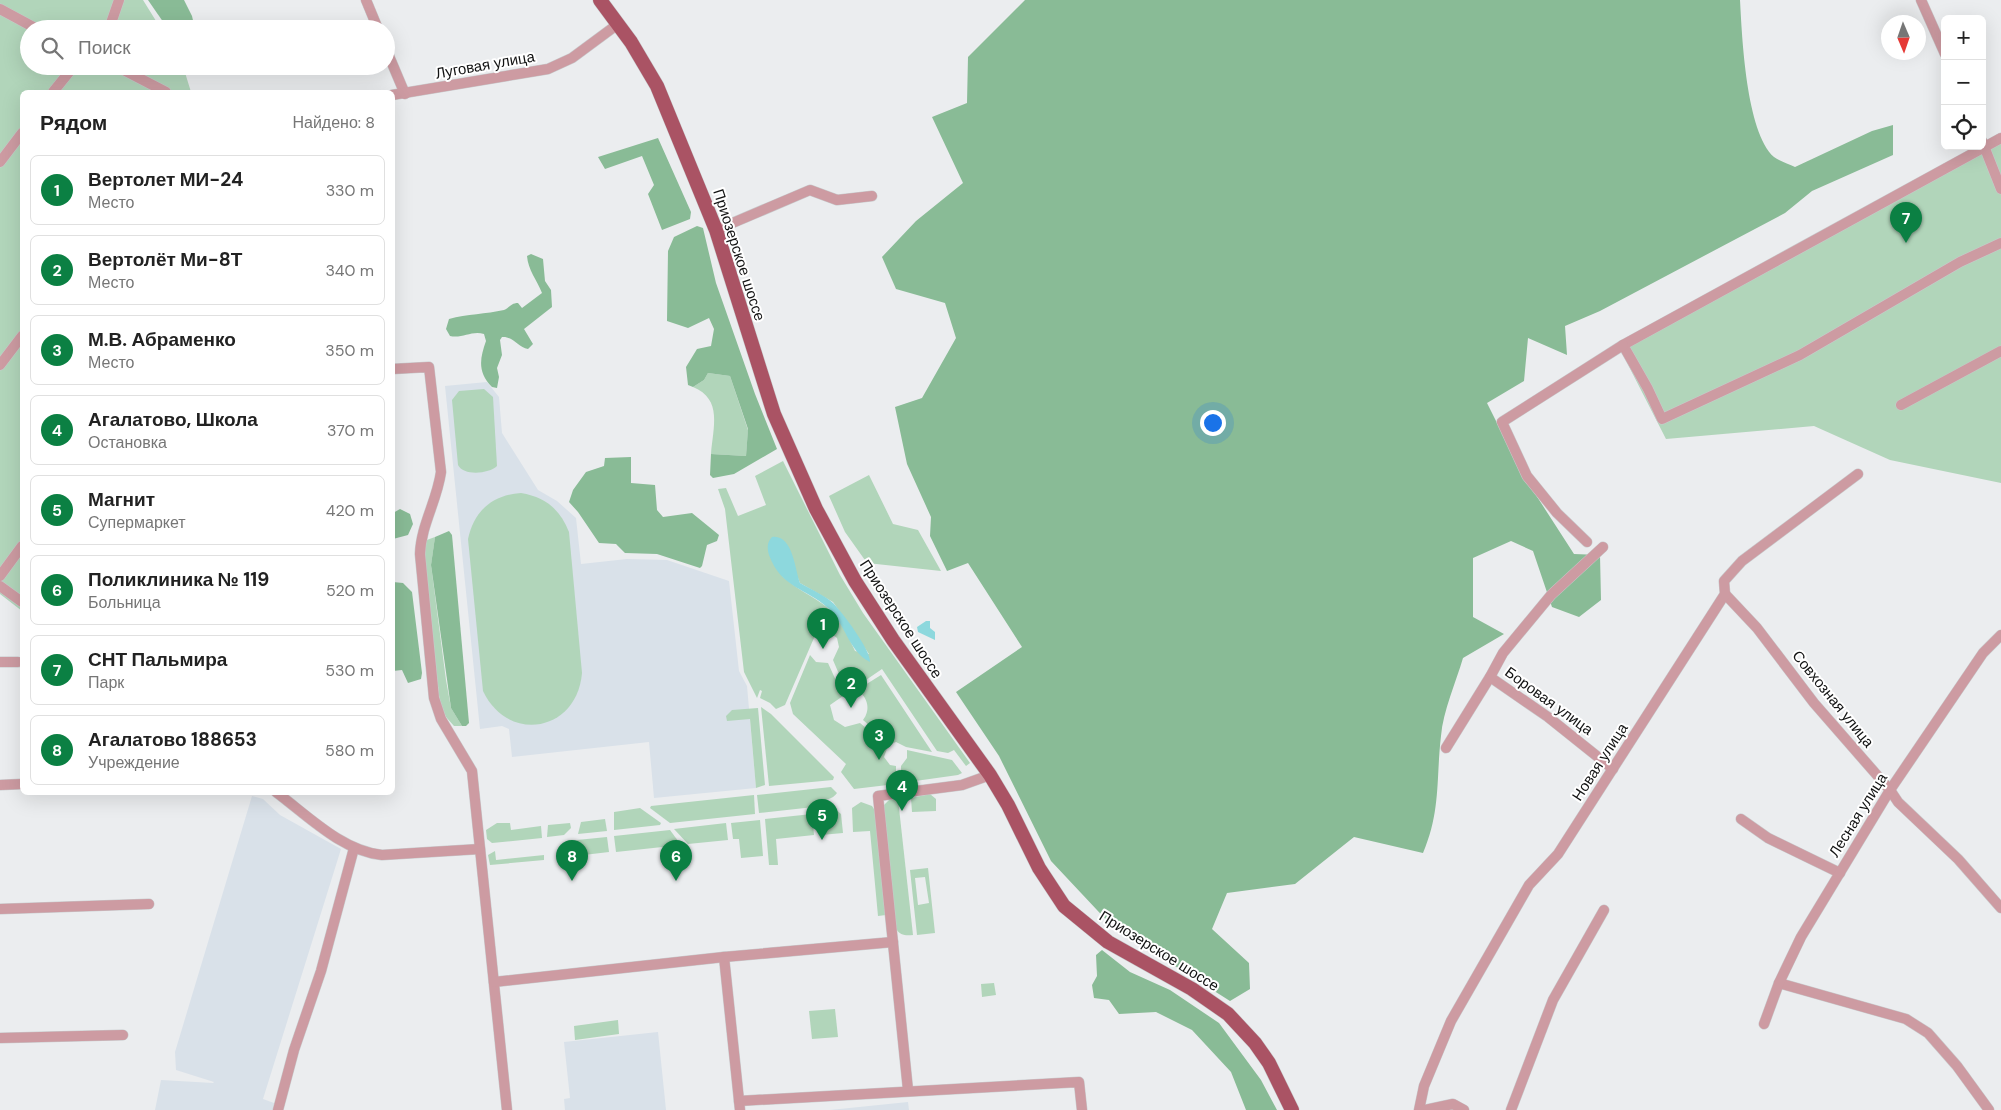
<!DOCTYPE html>
<html lang="ru">
<head>
<meta charset="utf-8">
<style>
	:root { --surface:#fff; --page:#f6f6f6; --text:#222; --muted:#767676; --line:#e0e0e0; --accent:#0b8043 }
	body { margin:0; font-family:"DM Sans",sans-serif; background:var(--page); color:var(--text) }
	.controls { position:absolute; right:15px; top:15px; display:grid; overflow:hidden; border-radius:8px; box-shadow:0 5px 20px #0002 }
	.controls button { width:45px; height:45px; display:grid; place-items:center; padding:0; border:0; border-bottom:1px solid var(--line); background:var(--surface); color:var(--text); font:25px sans-serif }
	.compass { position:absolute; left:1881px; top:15px; width:45px; height:45px; border-radius:50%; background:var(--surface); box-shadow:0 5px 20px #0002; rotate:178deg }
	.you { position:absolute; left:1212px; top:422px; width:18px; height:18px; margin:-12px; border:4px solid #fff; border-radius:50%; background:#1a73e8; box-shadow:0 0 0 8px #1a73e833 }
	.badge { display:grid; place-items:center; width:32px; height:32px; border-radius:50%; background:var(--accent); color:#fff; font-size:16px; font-weight:700 }
	.pin { position:absolute; translate:-50% -41px; filter:drop-shadow(0 1px 2px #0008) }
	.pin::after { content:''; position:absolute; top:26px; width:18px; height:15px; background:inherit; clip-path:polygon(0 0,100% 0,50% 100%) }
	.list { margin:0; padding:0; list-style:none }
	h2 { display:flex; justify-content:space-between; align-items:center; height:65px; margin:0; padding:0 20px; font-size:21px }
	h2 small { font-size:16px; font-weight:400; color:var(--muted) }
	.list li { display:grid; grid-template-columns:32px 1fr auto; gap:15px; align-items:center; box-sizing:border-box; height:70px; margin:0 10px 10px; padding:0 10px; border:1px solid var(--line); border-radius:8px }
	.list b { display:block; font-size:19px; white-space:nowrap }
	.list p { margin:0; font-size:16px; white-space:nowrap; color:var(--muted) }
	.list em { font-size:16px; font-style:normal; color:var(--muted) }
	.icon { flex:none; width:28px; height:28px; fill:none; stroke:currentColor; stroke-width:2; stroke-linecap:round; stroke-linejoin:round }
	.map { position:relative; flex:none; width:2001px; height:1110px; overflow:hidden }
	.search { position:absolute; background:var(--surface); box-shadow:0 5px 20px #0002; left:20px; top:20px; width:375px; height:55px; display:flex; align-items:center; gap:12px; box-sizing:border-box; padding:0 18px; border-radius:28px; color:var(--muted); font-size:19px }
	.panel { position:absolute; background:var(--surface); box-shadow:0 5px 20px #0002; left:20px; top:90px; width:375px; height:705px; border-radius:8px }
	.map>svg:first-child { display:block }
	.built { fill:#d9e1e9 }
	.green { fill:#b1d5ba; fill-rule:evenodd }
	.forest { fill:#89bb96 }
	.water { fill:#8dd8dd }
	.lines { fill:none; stroke-linecap:round; stroke-linejoin:round }
	.minor-casing { stroke:#c8cacc; stroke-width:11 }
	.major-casing { stroke:#c8cacc; stroke-width:15 }
	.minor { stroke:#cd9ba2; stroke-width:10 }
	.major { stroke:#aa5364; stroke-width:14 }
	.labels { text-anchor:middle; dominant-baseline:central; stroke-width:4; stroke-linejoin:round; paint-order:stroke }
	.street-label { font-size:15px; fill:#121313; stroke:#fff }
</style>
</head>
<body>
<div class="map">
<svg width="2001" height="1110" viewBox="0 0 2001 1110">
	<rect width="100%" height="100%" fill="#ebedef"/>
	<g class="built">
		<polygon points="487,382 499,397 502,433 538,490 557,501 576,518 581,564 627,559 667,560 729,581 739,671 747,686 756,788 654,798 649,742 512,757 509,729 502,726 480,729 445,386"/>
		<polygon points="252,796 263,799 280,815 341,849 263,1099 274,1103 273,1110 155,1110 161,1080 213,1083 214,1082 176,1070 175,1052"/>
		<polygon points="658,1032 666,1110 565,1110 564,1099 570,1098 564,1042"/>
		<polygon points="908,1102 909,1110 830,1110"/>
	</g>
	<g class="green">
		<polygon points="0,0 143,0 161,29 29,29 29,66 183,66 191,92 22,92 22,611 0,594"/>
		<polygon points="2001,141 2001,483 1890,460 1814,426 1666,439 1619,347"/>
		<path d="M708 373 730 376 748 430 746 456 711 454C713 428 723 399 693 387L704 380Z"/>
		<path d="M484 389 493 397 497 466C489 474 463 476 458 465L452 400 459 391Z"/>
		<path d="M783 461 840 575 863 613 970 763 966 766 954 750 948 753 937 751 882 669 847 693 833 660 839 647 837 638 826 630 817 631 785 705 776 709 770 703 760 698 762 691 760 690 757 698 744 672 725 509 718 489 726 488 738 516 766 505 755 476ZM782 576 798 578 800 583 833 602 869 654 855 651C849 638 839 617 828 608 813 596 796 589 782 576Z"/>
		<polygon points="869,475 893,524 918,530 941,571 867,563 845,532 829,496"/>
		<path d="M521 493C545 497 560 509 569 532L582 673C577 732 508 744 483 691L468 539C474 511 492 495 521 493Z"/>
		<polygon points="435,537 431,565 446,680 451,708 462,726 454,726 446,717 440,704 423,553 424,541"/>
		<polygon points="810,655 816,662 828,663 843,696 830,705 834,720 845,727 860,723 888,746 884,757 890,765 896,766 896,784 854,789 841,772 846,764 793,714 790,703"/>
		<path d="M881 675 932 752 906 747 896 742 891 744 863 720C871 710 868 697 857 690Z"/>
		<polygon points="761,707 771,714 834,777 833,780 769,786"/>
		<polygon points="758,708 765,785 756,788 750,719 727,721 726,716 732,710"/>
		<polygon points="907,750 952,760 962,773 958,775 901,783 901,766 907,758"/>
		<path d="M831 787 837 793C831 802 819 799 814 807L759 813 757 795Z"/>
		<polygon points="930,794 936,799 936,811 912,812 911,798"/>
		<polygon points="754,795 755,814 670,823 650,808 651,806"/>
		<path d="M898 799 913 935C905 936 900 935 896 929L883 806 889 800Z"/>
		<polygon points="861,802 872,806 876,812 886,915 878,916 870,831 853,832 852,808"/>
		<polygon points="640,808 661,823 660,825 614,830 614,812"/>
		<polygon points="834,808 841,814 843,833 821,835 819,817 821,812"/>
		<polygon points="812,814 814,835 776,839 778,865 769,865 765,819"/>
		<polygon points="605,819 607,831 578,834 581,822"/>
		<polygon points="760,820 763,856 741,858 739,839 733,839 731,823"/>
		<polygon points="497,823 510,823 511,830 541,826 542,838 492,843 487,839 486,830"/>
		<polygon points="570,823 571,828 564,835 547,837 548,825"/>
		<polygon points="726,823 728,840 688,844 674,829"/>
		<polygon points="670,830 681,845 616,852 614,836"/>
		<polygon points="607,837 609,852 567,857 567,848 577,840"/>
		<polygon points="495,851 496,860 544,855 544,860 490,865 488,855"/>
		<path d="M928 868 935 933 917 935 910 870ZM925 877 929 903 918 905 915 878Z"/>
		<polygon points="994,983 996,995 982,997 981,984"/>
		<polygon points="835,1009 838,1037 812,1039 809,1011"/>
		<polygon points="618,1020 619,1034 575,1040 574,1026"/>
	</g>
	<g class="forest">
		<polygon points="148,0 184,0 192,16 195,29 168,29"/>
		<path d="M1025 0H1740C1742 36 1746 132 1774 157 1779 161 1789 164 1795 167L1872 131 1893 125V155L1812 191 1785 213 1600 311 1565 326 1567 355 1528 338 1524 381 1487 403 1523 475 1574 554 1600 555 1601 600 1579 617 1552 607 1533 551 1511 541 1473 558V617L1504 634 1463 658C1456 682 1443 711 1441 736 1436 778 1441 811 1423 853L1354 837 1295 884 1227 893 1212 929 1249 963 1250 989 1230 1001 1112 926 1051 861 999 756 956 692 1022 647 968 563 947 571 930 536 931 517 907 464 895 407 922 398 956 338 945 303 896 289 882 257 916 221 963 183 932 117 967 103 968 57Z"/>
		<polygon points="658,138 691,212 690,219 662,230 648,194 654,185 642,156 605,169 598,157"/>
		<polygon points="697,226 703,228 716,283 755,394 777,449 734,474 713,478 710,475 711,454 746,456 748,429 730,376 708,373 704,380 693,387 688,385 686,367 697,349 711,346 714,329 709,318 688,328 667,321 668,251 674,237"/>
		<path d="M531 254 543 259 545 281 551 290 552 307 524 329 533 344 528 349C518 347 513 336 502 337L500 340 502 355 497 368 499 377 497 388 492 387C477 372 480 358 486 341L484 334C472 330 462 339 450 336L446 329 449 319C467 314 486 314 504 310 509 308 511 303 518 303L522 308 542 293C537 280 528 270 527 256Z"/>
		<polygon points="631,457 631,483 655,485 657,510 663,517 692,513 719,535 717,541 707,545 702,566 700,568 657,554 625,553 616,544 599,543 578,512 569,502 573,490 586,472 604,466 605,458"/>
		<polygon points="400,509 410,514 413,524 408,535 393,539 393,513"/>
		<polygon points="449,531 452,535 469,723 466,726 462,726 451,708 431,565 435,537"/>
		<polygon points="393,582 403,583 412,592 422,673 421,679 408,683 402,670 393,671"/>
		<polygon points="1102,950 1130,972 1170,990 1219,1023 1261,1080 1277,1110 1246,1110 1231,1072 1192,1030 1156,1012 1119,1014 1109,1000 1094,998 1092,985 1097,976 1096,955"/>
	</g>
	<g class="water">
		<path d="M772 537C793 534 795 570 800 583 810 589 824 595 833 603 842 612 871 650 870 662 848 651 846 624 828 608 806 588 781 588 769 555 767 548 767 542 772 537Z"/>
		<polygon points="926,621 930,621 930,628 935,632 935,640 918,632 917,627"/>
	</g>
	<g class="lines">
		<g class="minor-casing">
			<g id="minor">
				<polyline points="366,0 378,29"/>
				<polyline points="1921,0 1945,54"/>
				<polyline points="0,9 37,29"/>
				<polyline points="109,29 119,0"/>
				<polyline points="386,49 405,94"/>
				<polyline points="116,66 166,92"/>
				<polyline points="53,92 74,66"/>
				<polyline points="392,95 548,69 572,58 618,24"/>
				<polyline points="2001,138 1623,345 1648,389 1662,419 1800,355 1960,262 2001,243"/>
				<polyline points="1982,141 2001,189"/>
				<polyline points="0,162 22,133"/>
				<polyline points="716,230 810,190 837,200 872,196"/>
				<polyline points="0,365 22,336"/>
				<path d="M392 369 429 367 441 472C437 501 421 525 420 554L434 698 441 719 472 771 507 1110"/>
				<polyline points="1901,405 2001,351"/>
				<polyline points="1587,542 1557,513 1527,476 1502,422 1623,345"/>
				<polyline points="0,576 22,546"/>
				<polyline points="0,586 22,602"/>
				<polyline points="1725,594 1757,628 1814,703 1890,790 1898,802 1958,859 2001,908"/>
				<polyline points="0,662 18,662"/>
				<polyline points="1490,677 1548,717 1613,769"/>
				<polyline points="1446,748 1490,677 1503,653 1551,595 1603,547"/>
				<polyline points="0,785 22,784"/>
				<path d="M276 792C308 816 342 851 382 855L480 849"/>
				<polyline points="1741,819 1768,838 1840,873"/>
				<polyline points="0,909 149,904"/>
				<polyline points="724,957 740,1110"/>
				<polyline points="494,982 724,957 893,942"/>
				<polyline points="1779,983 1906,1019 1928,1033 1957,1066 1989,1110"/>
				<polyline points="1764,1024 1779,983 1801,937 1890,790 1983,653 2001,635"/>
				<polyline points="0,1038 123,1035"/>
				<polyline points="908,1090 878,796 962,785 990,775"/>
				<polyline points="739,1101 1079,1082 1082,1110"/>
				<polyline points="278,1110 294,1050 321,971 354,848"/>
				<polyline points="1419,1110 1424,1086 1451,1021 1529,885 1558,854 1725,594 1724,581 1742,561 1858,474"/>
				<polyline points="1425,1110 1453,1104 1464,1110"/>
				<polyline points="1511,1110 1553,1000 1604,910"/>
			</g>
		</g>
		<g class="major-casing">
			<polyline id="major" points="600,0 631,42 657,86 716,230 774,414 816,509 855,581 893,640 990,775 1008,805 1039,868 1064,906 1108,942 1192,989 1228,1014 1255,1043 1269,1063 1292,1110"/>
		</g>
		<use href="#minor" class="minor"/>
		<use href="#major" class="major"/>
	</g>
	<g class="labels">
		<g class="street-label">
			<text transform="translate(485 65) rotate(-10)">Луговая улица</text>
			<text transform="translate(739 255) rotate(72)">Приозерское шоссе</text>
			<text transform="translate(901 619) rotate(57)">Приозерское шоссе</text>
			<text transform="translate(1833 699) rotate(51)">Совхозная улица</text>
			<text transform="translate(1549 701) rotate(36)">Боровая улица</text>
			<text transform="translate(1600 762) rotate(-57)">Новая улица</text>
			<text transform="translate(1858 815) rotate(-58)">Лесная улица</text>
			<text transform="translate(1159 951) rotate(32)">Приозерское шоссе</text>
		</g>
	</g>
</svg>
<div class="controls">
<button>+</button>
<button>−</button>
<button><svg class="icon" aria-label="locate" viewBox="0 0 24 24"><circle cx="12" cy="12" r="6"/><path d="M12 2v4M12 18v4M2 12h4M18 12h4"/></svg></button>
</div>
<svg class="compass" viewBox="-18 -18 36 36"><path d="M0-13l5 13h-10z" fill="#e53935"/><path d="M0 13l5-13h-10z" fill="#767676"/></svg>
<div class="you"></div>
<div class="pin badge" style="left:823px;top:649px">1</div>
<div class="pin badge" style="left:851px;top:708px">2</div>
<div class="pin badge" style="left:879px;top:760px">3</div>
<div class="pin badge" style="left:902px;top:811px">4</div>
<div class="pin badge" style="left:822px;top:840px">5</div>
<div class="pin badge" style="left:676px;top:881px">6</div>
<div class="pin badge" style="left:1906px;top:243px">7</div>
<div class="pin badge" style="left:572px;top:881px">8</div>
<div class="search"><svg class="icon" aria-label="search" viewBox="0 0 24 24"><circle cx="10" cy="10" r="6"/><path d="M15 15l6 6"/></svg>Поиск</div>
<section class="panel">
<h2>Рядом<small>Найдено: 8</small></h2>
<ul class="list">
<li><span class="badge">1</span><div><b>Вертолет МИ-24</b><p>Место</p></div><em>330 m</em></li>
<li><span class="badge">2</span><div><b>Вертолёт Ми-8Т</b><p>Место</p></div><em>340 m</em></li>
<li><span class="badge">3</span><div><b>М.В. Абраменко</b><p>Место</p></div><em>350 m</em></li>
<li><span class="badge">4</span><div><b>Агалатово, Школа</b><p>Остановка</p></div><em>370 m</em></li>
<li><span class="badge">5</span><div><b>Магнит</b><p>Супермаркет</p></div><em>420 m</em></li>
<li><span class="badge">6</span><div><b>Поликлиника № 119</b><p>Больница</p></div><em>520 m</em></li>
<li><span class="badge">7</span><div><b>СНТ Пальмира</b><p>Парк</p></div><em>530 m</em></li>
<li><span class="badge">8</span><div><b>Агалатово 188653</b><p>Учреждение</p></div><em>580 m</em></li>
</ul>
</section>
</div>
</body>
</html>
